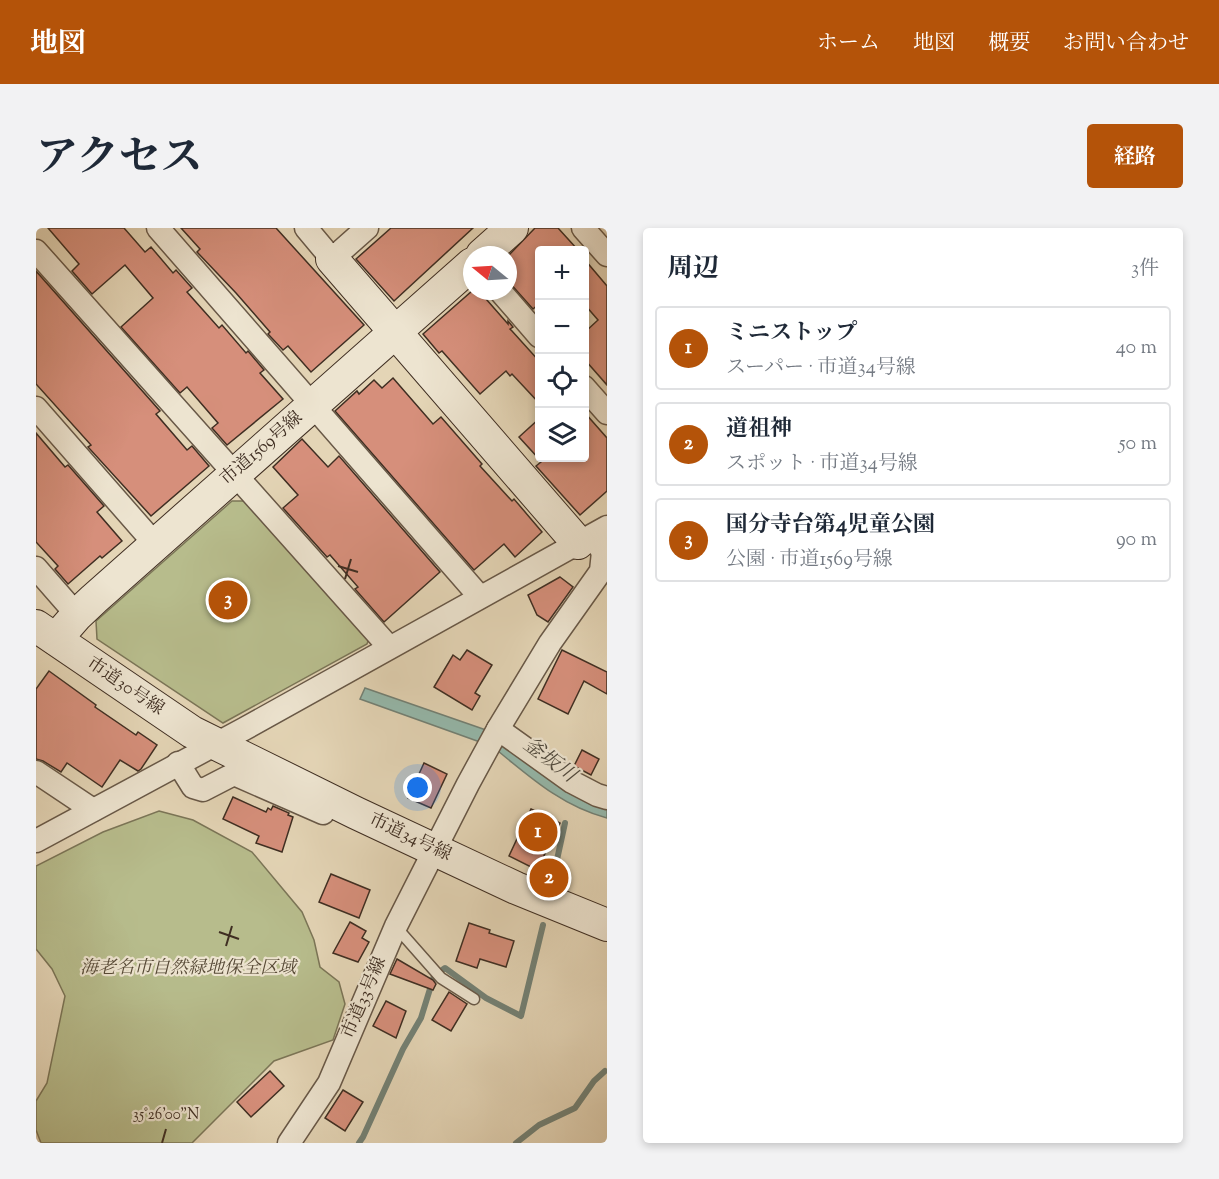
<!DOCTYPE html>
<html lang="ja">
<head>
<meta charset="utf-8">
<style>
	:root { --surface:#fff; --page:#f2f2f3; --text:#1f2937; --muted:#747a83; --line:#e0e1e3; --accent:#b45309 }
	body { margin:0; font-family:"Sorts Mill Goudy","Noto Serif JP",serif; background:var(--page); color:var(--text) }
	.controls { position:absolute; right:18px; top:18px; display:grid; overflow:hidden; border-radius:6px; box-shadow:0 3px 9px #0003 }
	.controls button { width:54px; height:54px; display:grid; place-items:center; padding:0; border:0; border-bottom:2px solid var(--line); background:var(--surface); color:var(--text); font:30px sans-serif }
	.compass { position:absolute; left:427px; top:18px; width:54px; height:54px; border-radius:50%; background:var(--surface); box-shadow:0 3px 9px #0003; rotate:288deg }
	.you { position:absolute; left:382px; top:560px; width:21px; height:21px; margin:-15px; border:4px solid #fff; border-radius:50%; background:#1a73e8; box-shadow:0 0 0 9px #1a73e833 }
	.badge { display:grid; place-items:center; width:39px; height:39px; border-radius:50%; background:var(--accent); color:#fff; font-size:20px; font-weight:700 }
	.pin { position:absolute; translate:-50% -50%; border:3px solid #fff; box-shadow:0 2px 6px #0006 }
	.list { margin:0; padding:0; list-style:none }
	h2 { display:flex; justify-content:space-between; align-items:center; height:78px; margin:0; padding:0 24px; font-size:26px }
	h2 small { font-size:20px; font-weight:400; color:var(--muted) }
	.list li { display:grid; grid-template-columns:39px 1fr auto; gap:18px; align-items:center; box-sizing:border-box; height:84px; margin:0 12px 12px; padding:0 12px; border:2px solid var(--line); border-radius:6px }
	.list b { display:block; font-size:22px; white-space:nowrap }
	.list p { margin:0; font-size:20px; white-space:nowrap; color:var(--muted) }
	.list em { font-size:20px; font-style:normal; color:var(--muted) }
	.icon { flex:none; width:33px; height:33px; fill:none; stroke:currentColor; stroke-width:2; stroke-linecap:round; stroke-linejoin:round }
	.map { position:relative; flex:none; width:571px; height:915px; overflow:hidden; border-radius:6px }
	header { display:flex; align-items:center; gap:36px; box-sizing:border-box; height:84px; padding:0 30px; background:var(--accent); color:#fff }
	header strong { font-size:28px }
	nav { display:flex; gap:33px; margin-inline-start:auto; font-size:21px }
	.intro { display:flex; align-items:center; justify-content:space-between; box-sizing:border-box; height:144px; padding:0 36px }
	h1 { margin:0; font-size:42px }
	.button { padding:15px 27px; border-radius:6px; background:var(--accent); color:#fff; font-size:21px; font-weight:700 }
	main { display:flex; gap:36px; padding:0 36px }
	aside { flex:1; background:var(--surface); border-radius:6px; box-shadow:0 3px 9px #0003 }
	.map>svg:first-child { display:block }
	.green { fill:#b7bc8c; stroke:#7b7557; stroke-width:1.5 }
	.water { fill:#95b9ac; stroke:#738175; stroke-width:1.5 }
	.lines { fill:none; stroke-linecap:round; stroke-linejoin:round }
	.stream { stroke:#738175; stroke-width:6 }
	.building { fill:#d68f7b; stroke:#3f2e22; stroke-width:1.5 }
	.lane-casing { stroke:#685847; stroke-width:13 }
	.street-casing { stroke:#685847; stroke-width:25 }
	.secondary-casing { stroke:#3f2e22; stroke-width:34 }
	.lane { stroke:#ede4d0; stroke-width:10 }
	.street { stroke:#ede4d0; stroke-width:22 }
	.secondary { stroke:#ede4d0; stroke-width:32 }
	.ticks { fill:none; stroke:#3f2e22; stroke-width:2 }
	.labels { text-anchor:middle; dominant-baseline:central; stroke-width:4.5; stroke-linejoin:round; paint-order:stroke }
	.street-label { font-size:18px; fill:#3f2e22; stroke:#ede4d0 }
	.park-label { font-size:18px; font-style:italic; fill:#574a37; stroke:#ede4d0 }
	.water-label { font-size:20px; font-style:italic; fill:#504a3e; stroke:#ede4d0 }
	.ticks-label { font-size:15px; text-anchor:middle; fill:#3f2e22; stroke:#ede4d0; stroke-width:4.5; stroke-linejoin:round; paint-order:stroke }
</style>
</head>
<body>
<header>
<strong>地図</strong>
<nav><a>ホーム</a><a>地図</a><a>概要</a><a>お問い合わせ</a></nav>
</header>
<div class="intro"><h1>アクセス</h1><a class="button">経路</a></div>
<main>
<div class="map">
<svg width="571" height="915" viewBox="0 0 571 915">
	<rect width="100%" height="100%" fill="#e4d5b6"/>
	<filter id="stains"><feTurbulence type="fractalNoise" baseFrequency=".00333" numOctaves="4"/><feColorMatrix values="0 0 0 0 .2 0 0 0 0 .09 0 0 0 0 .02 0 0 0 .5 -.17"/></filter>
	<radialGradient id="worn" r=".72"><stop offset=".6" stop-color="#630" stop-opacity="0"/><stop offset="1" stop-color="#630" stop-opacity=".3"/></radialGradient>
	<g class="green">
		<polygon points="196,273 208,273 334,407 331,416 187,495 61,411 60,393"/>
		<polygon points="123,583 157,592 216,624 266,684 278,712 284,739 303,754 309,776 297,812 238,833 156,915 5,915 0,902 0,873 11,855 29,768 16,741 0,721 0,638 67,604"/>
	</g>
	<g class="water">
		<polygon points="329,460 450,502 444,514 324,471"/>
		<path d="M469 512 571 575V590C528 579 496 551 462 523Z"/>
	</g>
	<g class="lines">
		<g class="stream">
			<polyline points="517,650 529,595"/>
			<polyline points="323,915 327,909 367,821 385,790 398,748 409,740 450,770 485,788 507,697"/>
			<polyline points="480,915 503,897 539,880 558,853 569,843"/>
		</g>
	</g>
	<g class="building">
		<polygon points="12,0 88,0 109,24 115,19 137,45 140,42 156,60 151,64 183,100 186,97 210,125 212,123 228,142 224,145 247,171 191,217 176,200 182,195 151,159 144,165 85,99 117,70 89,37 56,66 36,43 43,36"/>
		<polygon points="145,0 240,0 328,97 275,144 252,118 247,122 232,106 234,104 200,65 161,24 164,21"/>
		<polygon points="355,0 437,0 358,73 320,31"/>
		<polygon points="499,0 522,0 542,22 504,22 504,75 497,81 472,53 472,28"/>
		<polygon points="549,32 571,58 571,157 549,132 549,104 562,92 549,77"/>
		<polygon points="0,43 124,183 120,186 151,222 156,218 173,238 115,288 52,219 55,217 0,156"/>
		<polygon points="436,63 443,63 472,96 472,93 477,99 474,101 476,103 504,134 504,176 476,146 474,148 470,143 444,166 406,123 403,125 387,106"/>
		<polygon points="357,150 397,196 405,189 446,236 444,238 476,273 478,271 506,304 479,329 468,316 438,342 299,183 321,163 323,166 338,152 346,160"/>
		<polygon points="549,185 571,210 571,263 544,287 500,238 510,230 549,230"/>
		<polygon points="504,190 504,232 483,209"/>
		<polygon points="0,205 29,239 32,237 68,278 61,284 86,313 66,330 64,328 32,356 19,341 22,338 0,314"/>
		<polygon points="266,211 292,239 303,228 404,344 348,394 319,361 322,359 294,327 291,329 247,280 262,267 237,239"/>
		<polygon points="524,349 537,359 512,394 501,387 492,367"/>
		<polygon points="431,422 456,437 439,465 444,468 436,482 398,459 417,427 424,432"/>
		<polygon points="526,422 571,444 571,466 548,453 532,486 502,471"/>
		<polygon points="13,443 60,477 59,479 100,507 102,504 121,517 105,541 102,543 84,532 66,559 31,535 25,544 7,533 0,531 0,461"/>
		<polygon points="546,522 563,531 555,547 538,538"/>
		<polygon points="388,535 411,546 395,580 372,570"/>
		<polygon points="197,569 230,584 232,580 235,582 237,578 253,585 252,587 257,589 246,624 220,615 223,608 187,591"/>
		<polygon points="495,581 524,595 501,642 473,628"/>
		<polygon points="295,646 334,662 323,690 283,674"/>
		<polygon points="314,694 330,703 326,710 333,714 322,734 297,725"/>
		<polygon points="433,695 454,702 453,705 478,713 470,739 444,731 441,740 420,733"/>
		<polygon points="361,731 397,752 400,756 397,762 354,746"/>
		<polygon points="413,764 431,776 415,803 396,792"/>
		<polygon points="350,773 370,783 360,810 337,798"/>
		<polygon points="234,843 248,858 215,889 201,874"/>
		<polygon points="307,862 327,874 309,903 289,890"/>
	</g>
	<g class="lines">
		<g class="lane-casing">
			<polyline id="lane" points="360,699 405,750 438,771"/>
		</g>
		<g class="street-casing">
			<g id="street">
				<polyline points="122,0 444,369"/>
				<polyline points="270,0 296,31 331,0"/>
				<polyline points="547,0 571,27"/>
				<polyline points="0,23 353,419"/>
				<polyline points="464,63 503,108"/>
				<polyline points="548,159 571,185"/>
				<polyline points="0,180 119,316"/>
				<polyline points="0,340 41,387"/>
				<polyline points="462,501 536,554 561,567 571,570"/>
				<polyline points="142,535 157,559 167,562 198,546 287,585"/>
				<polyline points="0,544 57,582"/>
				<polyline points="0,613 208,501 571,299"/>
				<polyline points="253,915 293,855 360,698 432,556 462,501 514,415 565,343 567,324 556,308"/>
			</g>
		</g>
		<g class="secondary-casing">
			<g id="secondary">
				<polyline points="446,27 476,0"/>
				<polyline points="296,31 542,315"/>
				<polyline points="0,398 156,504 320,585 480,660 571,697"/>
				<polyline points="20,411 41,387 58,371 436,36"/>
			</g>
		</g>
		<use href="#lane" class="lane"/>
		<use href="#street" class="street"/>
		<use href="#secondary" class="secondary"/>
	</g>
	<path class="ticks" d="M302 338 322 344M309 351 315 331M183 704 203 711M190 718 196 698M126 915 130 901"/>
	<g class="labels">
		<g class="street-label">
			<text transform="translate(226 221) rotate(-41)">市道1569号線</text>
			<text transform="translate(89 459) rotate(34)">市道30号線</text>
			<text transform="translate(374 610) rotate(25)">市道34号線</text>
			<text transform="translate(329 770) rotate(-67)">市道33号線</text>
		</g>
		<g class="park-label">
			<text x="152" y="741">海老名市自然緑地保全区域</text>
		</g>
		<g class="water-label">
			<text transform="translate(513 533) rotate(37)">釜坂川</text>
		</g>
	</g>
	<g class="ticks-label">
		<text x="130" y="891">35°26'00"N</text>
	</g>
	<rect width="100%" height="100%" filter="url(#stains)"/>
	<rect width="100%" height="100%" fill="url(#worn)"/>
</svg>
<div class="controls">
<button>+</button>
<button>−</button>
<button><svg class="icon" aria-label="locate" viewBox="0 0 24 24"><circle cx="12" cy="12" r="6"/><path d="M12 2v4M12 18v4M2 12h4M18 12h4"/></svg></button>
<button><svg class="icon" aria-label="layers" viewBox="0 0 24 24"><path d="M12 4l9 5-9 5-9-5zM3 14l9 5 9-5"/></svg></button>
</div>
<svg class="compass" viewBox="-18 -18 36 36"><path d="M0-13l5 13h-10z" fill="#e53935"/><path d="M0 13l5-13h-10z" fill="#747a83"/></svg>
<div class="you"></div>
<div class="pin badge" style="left:502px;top:604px">1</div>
<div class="pin badge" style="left:513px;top:650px">2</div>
<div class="pin badge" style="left:192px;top:372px">3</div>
</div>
<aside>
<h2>周辺<small>3件</small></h2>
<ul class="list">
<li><span class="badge">1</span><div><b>ミニストップ</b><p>スーパー · 市道34号線</p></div><em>40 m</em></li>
<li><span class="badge">2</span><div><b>道祖神</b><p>スポット · 市道34号線</p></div><em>50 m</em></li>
<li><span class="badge">3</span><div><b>国分寺台第4児童公園</b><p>公園 · 市道1569号線</p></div><em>90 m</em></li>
</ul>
</aside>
</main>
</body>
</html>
